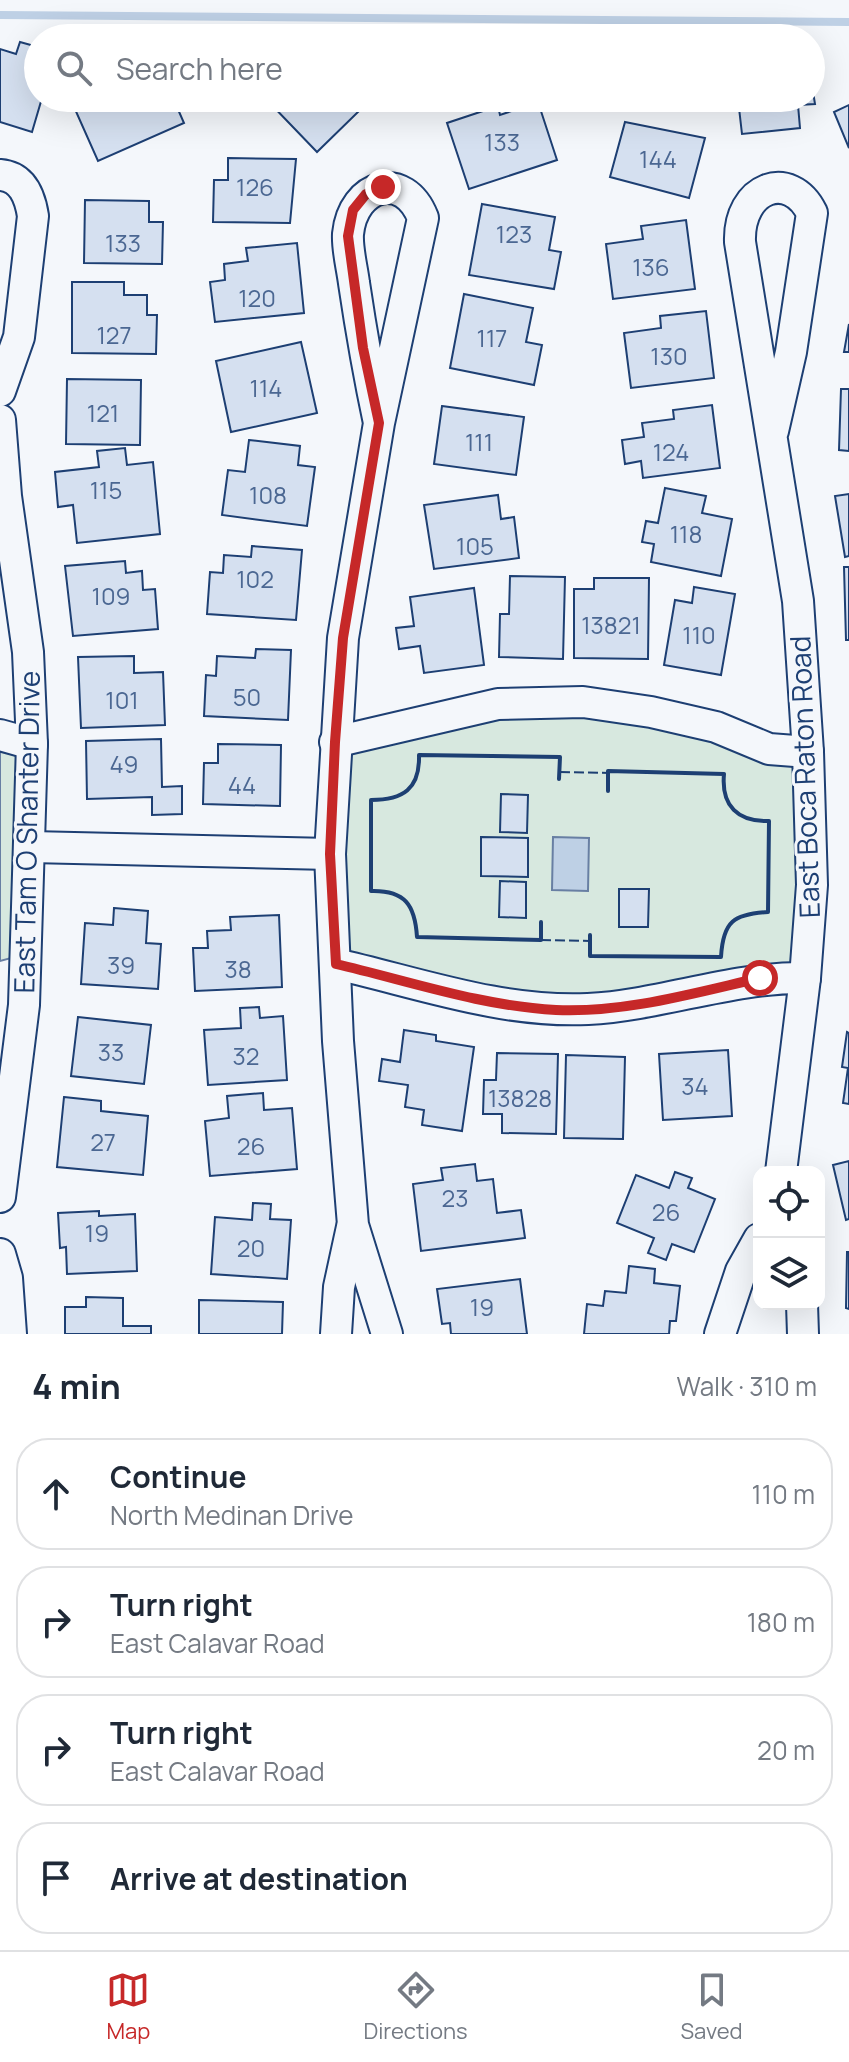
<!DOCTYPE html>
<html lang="en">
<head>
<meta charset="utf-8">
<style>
	:root { --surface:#fff; --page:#f6f6f7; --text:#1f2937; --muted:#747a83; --line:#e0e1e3; --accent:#c62828 }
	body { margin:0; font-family:Manrope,sans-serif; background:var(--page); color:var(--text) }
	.controls { position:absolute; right:24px; bottom:24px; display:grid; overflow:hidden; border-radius:16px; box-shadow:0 8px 32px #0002 }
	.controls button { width:72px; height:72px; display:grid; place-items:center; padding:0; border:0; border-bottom:2px solid var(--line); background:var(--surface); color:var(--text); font:40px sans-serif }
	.stop { position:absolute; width:24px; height:24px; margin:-18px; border:6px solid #c62828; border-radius:50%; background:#fff }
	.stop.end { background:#c62828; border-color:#fff; box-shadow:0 2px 8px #0008 }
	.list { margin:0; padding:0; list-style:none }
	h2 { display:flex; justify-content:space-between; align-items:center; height:104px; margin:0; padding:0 32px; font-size:34px }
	h2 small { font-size:26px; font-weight:400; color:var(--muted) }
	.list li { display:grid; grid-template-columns:52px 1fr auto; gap:24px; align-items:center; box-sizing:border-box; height:112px; margin:0 16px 16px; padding:0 16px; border:2px solid var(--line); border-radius:32px }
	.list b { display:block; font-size:30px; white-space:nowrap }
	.list p { margin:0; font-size:26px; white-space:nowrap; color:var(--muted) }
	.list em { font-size:26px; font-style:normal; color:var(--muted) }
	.icon { flex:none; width:44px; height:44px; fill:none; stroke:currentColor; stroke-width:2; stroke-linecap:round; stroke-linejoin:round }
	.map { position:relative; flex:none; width:849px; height:1334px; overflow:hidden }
	.search { position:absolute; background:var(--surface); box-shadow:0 8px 32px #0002; left:24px; right:24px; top:24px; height:88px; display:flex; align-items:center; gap:20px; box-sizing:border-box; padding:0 28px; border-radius:44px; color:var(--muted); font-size:30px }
	.sheet { height:616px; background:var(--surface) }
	nav { display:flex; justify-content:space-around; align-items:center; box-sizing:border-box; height:112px; border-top:2px solid var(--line); background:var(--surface); font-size:22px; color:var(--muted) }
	nav a { display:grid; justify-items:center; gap:4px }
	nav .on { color:var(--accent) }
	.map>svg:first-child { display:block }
	.green { fill:#d7e8df; stroke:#687fa3; stroke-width:2 }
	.water { fill:#bed0e5; stroke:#687fa3; stroke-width:2 }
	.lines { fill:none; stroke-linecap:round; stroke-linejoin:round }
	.stream { stroke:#bed0e5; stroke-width:8 }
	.building { fill:#d5e0f0; stroke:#1d3f73; stroke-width:2 }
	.minor-casing { stroke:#1d3f73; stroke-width:34 }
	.minor { stroke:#f4f7fb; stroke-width:30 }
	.fence { stroke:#1d3f73; stroke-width:2; stroke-dasharray:10 4; stroke-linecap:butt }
	.wall { stroke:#1d3f73; stroke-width:4 }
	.route { stroke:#c62828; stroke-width:10 }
	.labels { text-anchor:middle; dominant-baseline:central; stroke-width:6; stroke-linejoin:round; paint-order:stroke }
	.number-label { font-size:24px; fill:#4b6792 }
	.street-label { font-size:28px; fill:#1d3f73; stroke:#f4f7fb }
</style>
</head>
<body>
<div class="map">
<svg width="849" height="1334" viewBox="0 0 849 1334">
	<rect width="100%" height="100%" fill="#f4f7fb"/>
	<g class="green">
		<polygon points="583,702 808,752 805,978 591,1009 336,964 335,742"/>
		<polygon points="0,735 32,744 26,954 0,961"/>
	</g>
	<polygon class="water" points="553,837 589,838 588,891 552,890"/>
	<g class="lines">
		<polyline class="stream" points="0,15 849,22"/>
	</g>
	<g class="building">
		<polygon points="20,42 38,47 38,98 42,98 32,132 0,122 0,49 16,54"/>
		<polygon points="811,79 815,104 798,105 800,128 742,134 739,108 728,109 727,98 811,98"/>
		<polygon points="70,98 173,98 184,123 98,161"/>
		<polygon points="265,98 345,98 358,112 317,152"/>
		<polygon points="538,102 557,160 469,189 447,123 498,106 500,115"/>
		<polygon points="849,105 849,148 834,112"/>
		<polygon points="625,122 705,138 689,198 610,177"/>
		<polygon points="228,158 296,159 290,223 213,222 214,180 228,180"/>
		<polygon points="85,200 149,201 149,222 163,222 162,264 84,263"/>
		<polygon points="482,204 555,217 549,250 561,252 554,289 469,275"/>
		<polygon points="686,220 695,289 613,299 606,244 643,239 641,226"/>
		<polygon points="297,243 304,313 215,322 210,282 225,280 224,264 248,261 246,248"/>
		<polygon points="72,282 124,282 124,295 147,295 147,315 157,315 156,354 72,353"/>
		<polygon points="464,294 533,308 526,342 542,345 534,385 450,368"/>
		<polygon points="706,311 714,378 631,388 624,333 661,328 660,316"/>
		<polygon points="849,324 849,352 844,352"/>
		<polygon points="301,342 317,413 231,432 216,361"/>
		<polygon points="67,379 141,380 140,445 66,444"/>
		<polygon points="841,389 849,389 849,451 839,450"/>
		<polygon points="712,405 720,468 643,478 641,461 625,464 622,440 644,437 642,423 674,419 673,410"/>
		<polygon points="442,406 524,417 516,475 434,464"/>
		<polygon points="249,440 300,446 298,465 315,467 307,526 222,515 228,470 245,472"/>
		<polygon points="125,448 127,465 153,462 160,534 77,543 73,505 58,507 55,472 99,467 97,451"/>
		<polygon points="665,488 706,496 702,513 732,519 721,576 651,562 654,544 642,542 646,521 658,523"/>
		<polygon points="849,494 849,556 845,557 835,496"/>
		<polygon points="498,495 501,519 514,517 519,558 434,569 424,505"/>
		<polygon points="252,546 302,550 296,620 207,614 210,572 223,573 224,555 251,557"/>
		<polygon points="125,561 126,573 142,571 143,590 155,589 158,629 73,636 65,566"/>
		<polygon points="844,567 849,567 849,640 846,640"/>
		<polygon points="510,576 565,577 563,659 499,657 500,614 509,614"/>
		<polygon points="594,578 649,578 648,659 574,658 574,589 594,589"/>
		<polygon points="694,587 735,594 721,675 664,665 675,600 692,603"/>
		<polygon points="474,588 484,665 424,673 420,646 399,649 396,628 414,626 410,597"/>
		<polygon points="256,649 291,650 288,720 204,716 206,675 216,676 217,656 255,658"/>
		<polygon points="134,656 134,673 163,672 165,725 81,728 78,657"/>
		<polygon points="161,739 162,787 182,786 182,814 152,815 152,797 87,799 86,741"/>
		<polygon points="218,744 281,745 280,806 203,804 204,763 218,763"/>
		<polygon points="501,794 528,795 527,833 500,832"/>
		<polygon points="481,837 528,838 528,877 481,876"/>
		<polygon points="500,881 526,882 526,918 499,917"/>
		<polygon points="619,889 649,889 648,927 619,927"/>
		<polygon points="114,908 148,911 146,943 161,944 158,989 81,984 85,923 113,925"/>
		<polygon points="279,915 282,987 195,991 193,948 208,948 207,931 231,930 230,917"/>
		<polygon points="259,1007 260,1018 283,1016 287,1080 208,1085 204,1030 241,1028 240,1008"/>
		<polygon points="78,1017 151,1025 144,1084 71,1076"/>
		<polygon points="404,1030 436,1035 436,1041 474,1047 462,1131 422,1125 424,1110 405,1107 408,1085 379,1081 382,1059 400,1062"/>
		<polygon points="847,1032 849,1033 849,1104 843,1103 848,1068 842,1067"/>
		<polygon points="728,1050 732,1116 663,1120 659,1054"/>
		<polygon points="497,1053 558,1054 556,1134 502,1133 502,1114 483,1114 484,1080 496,1080"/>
		<polygon points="566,1055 625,1057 623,1139 564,1138"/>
		<polygon points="263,1093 264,1110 292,1108 297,1169 210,1176 205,1121 229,1118 227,1096"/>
		<polygon points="64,1097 101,1101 101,1111 148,1116 143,1175 57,1167"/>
		<polygon points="849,1161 849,1219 846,1220 833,1165"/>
		<polygon points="475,1164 477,1181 493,1179 497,1213 521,1210 525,1238 421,1251 413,1184 443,1180 441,1168"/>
		<polygon points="675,1172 692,1178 688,1188 715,1199 694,1252 672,1244 666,1260 648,1253 654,1238 617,1223 636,1175 669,1188"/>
		<polygon points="253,1203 271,1204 270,1219 291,1220 287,1279 211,1274 215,1217 252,1220"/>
		<polygon points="99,1211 99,1216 135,1214 137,1271 67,1274 66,1247 60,1248 58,1213"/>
		<polygon points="847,1252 849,1252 849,1309 846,1308"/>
		<polygon points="629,1266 655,1269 654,1283 680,1286 676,1321 670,1321 669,1334 584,1334 587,1304 603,1306 605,1291 626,1293"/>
		<polygon points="520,1279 527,1334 451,1334 450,1323 442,1324 437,1289"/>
		<polygon points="86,1297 123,1298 123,1326 151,1326 151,1334 65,1334 65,1307 86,1307"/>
		<polygon points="199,1300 283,1302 282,1334 199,1334"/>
	</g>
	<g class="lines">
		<g class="minor-casing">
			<g id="minor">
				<path d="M0 175C23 177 30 197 33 216L19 337 0 391"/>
				<polyline points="0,420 6,496 28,652 32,744 24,1005 0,1197"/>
				<path d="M379 423C369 376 361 330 354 283 352 267 347 249 348 234 353 184 404 169 423 218L379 423 343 638 330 854 338 1041 353 1225 387 1334"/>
				<path d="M773 431 791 352 812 213C790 168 738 187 740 242L798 601 808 752 812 885 805 978 781 1172"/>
				<polyline points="0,735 32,744"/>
				<polyline points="335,742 498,704 583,702 651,712 716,727 769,749 808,752"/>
				<polyline points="31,847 330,854"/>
				<path d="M336 964C419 983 501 1013 588 1009 662 1005 731 977 805 978"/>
				<polyline points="0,1254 7,1278 11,1334"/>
				<polyline points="802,1304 803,1334"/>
				<polyline points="336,1334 339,1287 352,1227"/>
				<polyline points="720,1334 741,1271 759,1239"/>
			</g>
		</g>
		<use href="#minor" class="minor"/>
		<g class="fence">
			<polyline points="560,772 609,773"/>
			<polyline points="541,940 590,941"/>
		</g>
		<g class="wall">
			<path d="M541 922V940L417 937C415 905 405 890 371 891V800C403 800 420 789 419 755L560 757 559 779"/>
			<path d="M590 935V956L721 957C723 921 734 914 768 912L769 821C738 822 721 806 724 774L608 771V791"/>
		</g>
	</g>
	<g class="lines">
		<path class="route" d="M383 187 366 194 353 210 348 236 363 348 379 423 343 638 335 742 330 854 336 964C409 981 481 1006 556 1010 625 1013 694 993 760 978"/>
	</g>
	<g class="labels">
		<g class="number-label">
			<text x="502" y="141">133</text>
			<text x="658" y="158">144</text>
			<text x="255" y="186">126</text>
			<text x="514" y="233">123</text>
			<text x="123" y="242">133</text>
			<text x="651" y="266">136</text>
			<text x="257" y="297">120</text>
			<text x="114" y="334">127</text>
			<text x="492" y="337">117</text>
			<text x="669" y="355">130</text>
			<text x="266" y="387">114</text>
			<text x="103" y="412">121</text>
			<text x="479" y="441">111</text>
			<text x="671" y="451">124</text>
			<text x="106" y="489">115</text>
			<text x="268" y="494">108</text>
			<text x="686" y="533">118</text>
			<text x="475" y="545">105</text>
			<text x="255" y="578">102</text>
			<text x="111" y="595">109</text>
			<text x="611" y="624">13821</text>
			<text x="699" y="634">110</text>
			<text x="247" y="696">50</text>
			<text x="122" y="699">101</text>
			<text x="124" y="763">49</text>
			<text x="242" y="784">44</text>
			<text x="121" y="964">39</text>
			<text x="238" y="968">38</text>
			<text x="111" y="1051">33</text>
			<text x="246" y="1055">32</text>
			<text x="695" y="1085">34</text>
			<text x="520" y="1097">13828</text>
			<text x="103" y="1141">27</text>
			<text x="251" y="1145">26</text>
			<text x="455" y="1197">23</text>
			<text x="666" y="1211">26</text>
			<text x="97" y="1232">19</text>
			<text x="251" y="1247">20</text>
			<text x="482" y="1306">19</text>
		</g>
		<g class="street-label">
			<text transform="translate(804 777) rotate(-92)">East Boca Raton Road</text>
			<text transform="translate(26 832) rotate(-89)">East Tam O Shanter Drive</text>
		</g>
	</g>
</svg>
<div class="controls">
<button><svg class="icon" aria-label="locate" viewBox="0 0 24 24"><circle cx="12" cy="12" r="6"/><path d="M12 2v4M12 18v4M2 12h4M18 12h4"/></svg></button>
<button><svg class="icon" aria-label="layers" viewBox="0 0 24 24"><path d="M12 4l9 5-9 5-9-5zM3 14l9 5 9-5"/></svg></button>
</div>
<div class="stop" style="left:760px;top:978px"></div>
<div class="stop end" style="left:383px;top:187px"></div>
<div class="search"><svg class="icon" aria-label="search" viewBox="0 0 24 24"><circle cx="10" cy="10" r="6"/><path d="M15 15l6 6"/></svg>Search here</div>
</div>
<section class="sheet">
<h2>4 min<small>Walk · 310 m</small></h2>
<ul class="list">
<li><svg class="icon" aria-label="ahead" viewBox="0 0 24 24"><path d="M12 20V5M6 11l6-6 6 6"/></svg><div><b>Continue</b><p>North Medinan Drive</p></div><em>110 m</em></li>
<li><svg class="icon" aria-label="right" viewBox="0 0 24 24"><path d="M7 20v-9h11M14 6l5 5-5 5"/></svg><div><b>Turn right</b><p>East Calavar Road</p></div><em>180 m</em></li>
<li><svg class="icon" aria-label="right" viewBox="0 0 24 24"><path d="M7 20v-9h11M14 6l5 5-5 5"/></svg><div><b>Turn right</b><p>East Calavar Road</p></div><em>20 m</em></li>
<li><svg class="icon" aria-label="arrive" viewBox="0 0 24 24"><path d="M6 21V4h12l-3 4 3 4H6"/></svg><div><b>Arrive at destination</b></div></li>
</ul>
</section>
<nav>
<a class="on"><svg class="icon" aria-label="map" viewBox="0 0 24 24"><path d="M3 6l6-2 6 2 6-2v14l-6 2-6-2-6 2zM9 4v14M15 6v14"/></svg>Map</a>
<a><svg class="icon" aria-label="directions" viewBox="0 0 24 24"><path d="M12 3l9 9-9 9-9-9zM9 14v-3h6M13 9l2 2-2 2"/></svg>Directions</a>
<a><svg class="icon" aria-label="saved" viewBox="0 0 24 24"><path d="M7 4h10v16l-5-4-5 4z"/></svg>Saved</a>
</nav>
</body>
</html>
